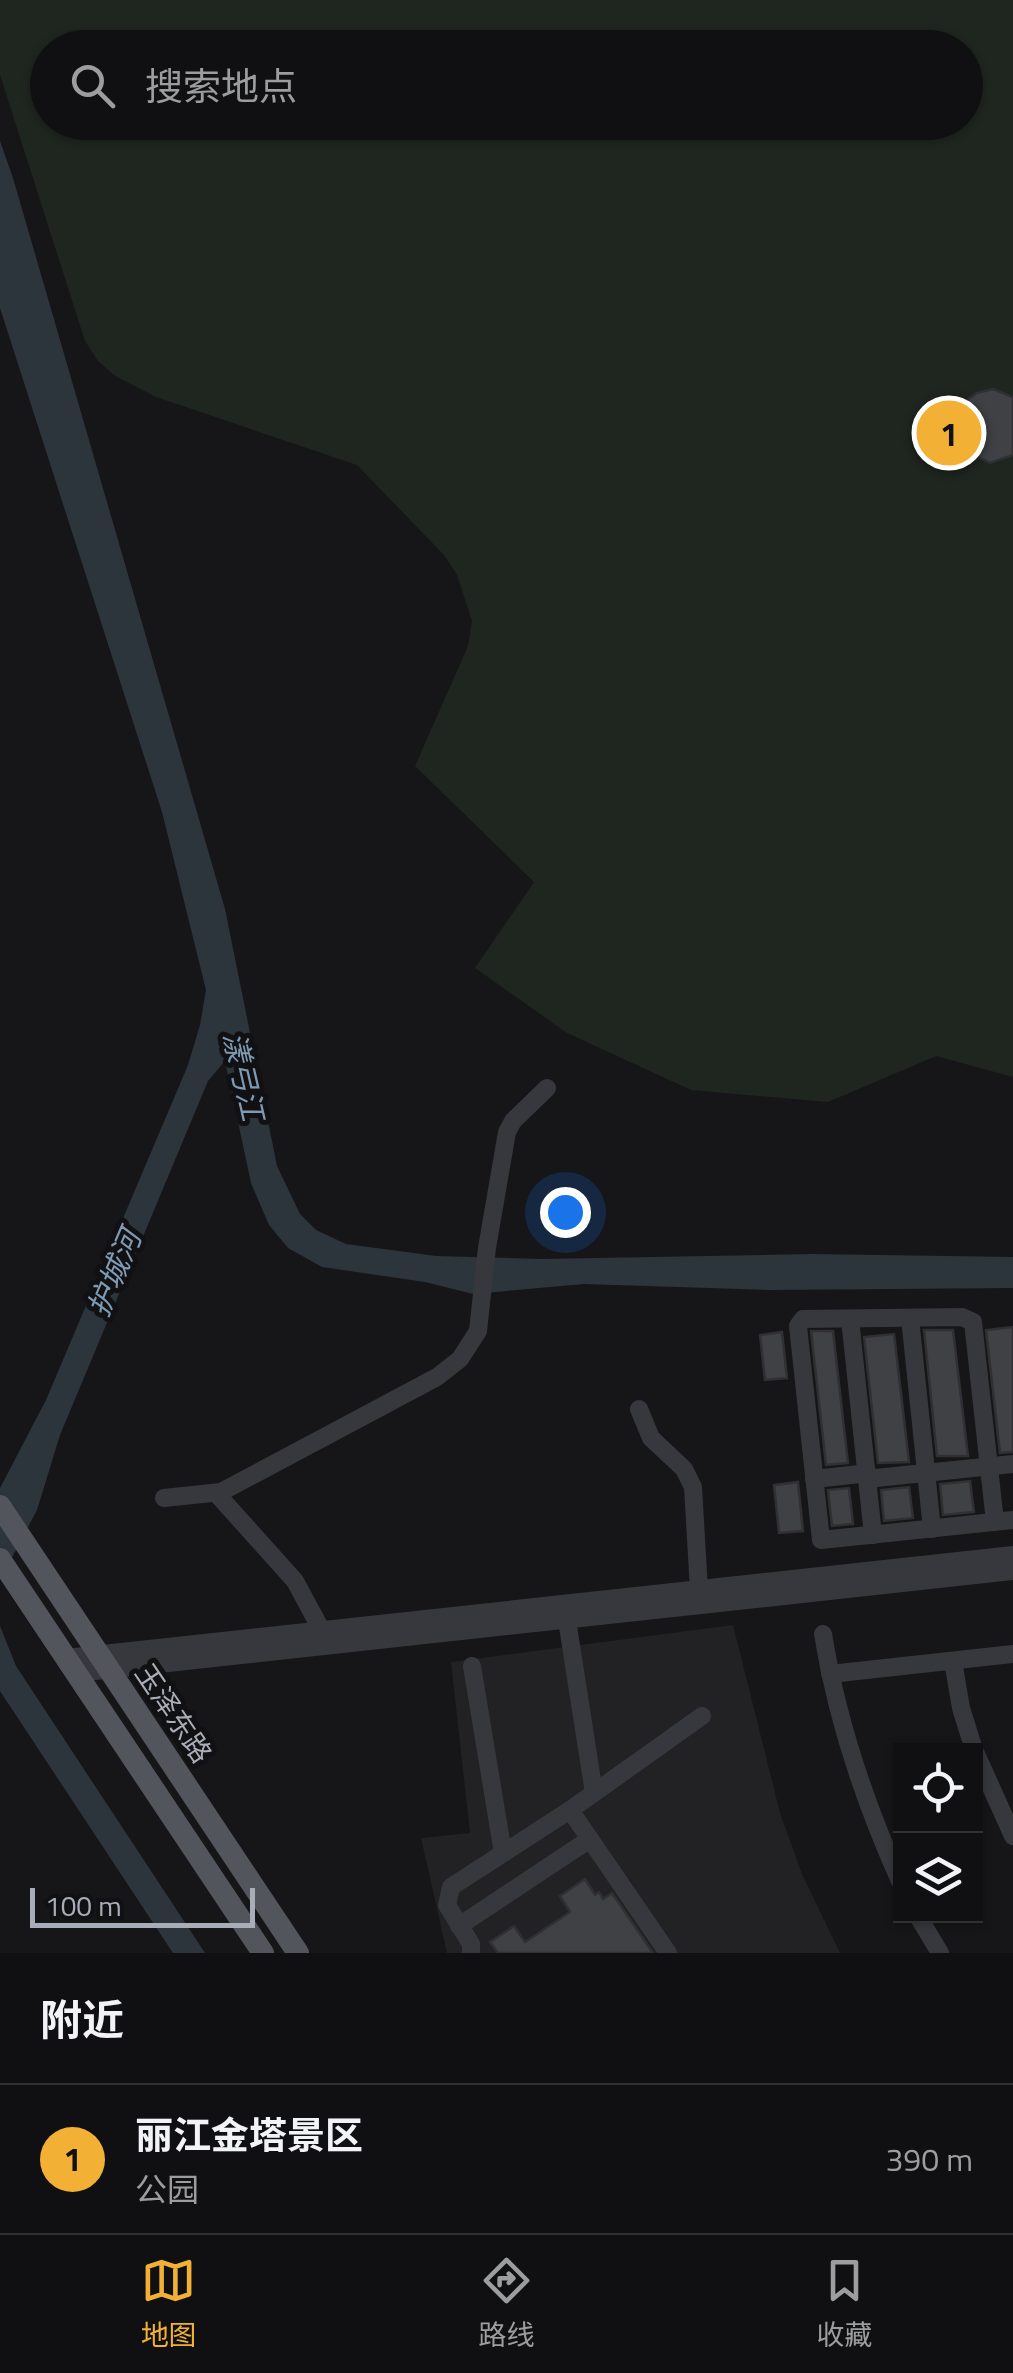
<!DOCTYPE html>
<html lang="zh">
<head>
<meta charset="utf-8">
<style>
	:root { --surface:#101012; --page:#1e1e20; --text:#f1f3f6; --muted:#9c9d9f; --line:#303032; --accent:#f2b134 }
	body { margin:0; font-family:"Titillium Web","Noto Sans SC",sans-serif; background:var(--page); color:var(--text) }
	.controls { position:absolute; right:30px; bottom:30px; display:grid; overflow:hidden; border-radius:0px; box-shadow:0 2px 8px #0004 }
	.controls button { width:90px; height:90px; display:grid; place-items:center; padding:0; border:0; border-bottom:2px solid var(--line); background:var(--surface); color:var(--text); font:50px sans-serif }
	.scale { position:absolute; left:30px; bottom:25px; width:225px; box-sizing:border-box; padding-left:10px; border:5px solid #a8adb8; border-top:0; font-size:28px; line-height:35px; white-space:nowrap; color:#a8adb8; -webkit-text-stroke:8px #111113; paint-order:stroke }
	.you { position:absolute; left:565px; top:1212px; width:35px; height:35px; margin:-25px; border:8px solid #fff; border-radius:50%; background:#1a73e8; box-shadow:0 0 0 15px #1a73e833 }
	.badge { display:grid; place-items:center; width:65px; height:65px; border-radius:50%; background:var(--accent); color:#111; font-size:32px; font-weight:700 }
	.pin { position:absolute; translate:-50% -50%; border:5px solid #fff; box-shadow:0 2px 10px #0006 }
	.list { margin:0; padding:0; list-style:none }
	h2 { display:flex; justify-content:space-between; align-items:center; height:130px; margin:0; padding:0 40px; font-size:42px }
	h2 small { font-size:32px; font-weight:400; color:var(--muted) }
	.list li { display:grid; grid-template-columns:65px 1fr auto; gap:30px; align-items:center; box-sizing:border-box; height:150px; padding:0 40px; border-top:2px solid var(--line) }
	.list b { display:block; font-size:38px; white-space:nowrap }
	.list p { margin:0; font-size:32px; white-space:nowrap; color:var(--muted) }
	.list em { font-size:32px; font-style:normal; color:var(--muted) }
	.icon { flex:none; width:55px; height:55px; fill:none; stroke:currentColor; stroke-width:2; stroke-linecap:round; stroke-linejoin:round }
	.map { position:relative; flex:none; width:1013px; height:1953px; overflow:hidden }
	.search { position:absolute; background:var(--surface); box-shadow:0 2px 8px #0004; left:30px; right:30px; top:30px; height:110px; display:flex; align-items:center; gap:25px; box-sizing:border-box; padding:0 35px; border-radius:55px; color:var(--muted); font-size:38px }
	.sheet { height:280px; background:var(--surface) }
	nav { display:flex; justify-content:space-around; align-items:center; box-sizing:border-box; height:140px; border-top:2px solid var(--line); background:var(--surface); font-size:28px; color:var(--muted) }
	nav a { display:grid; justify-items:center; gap:5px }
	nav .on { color:var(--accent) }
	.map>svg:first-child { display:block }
	.built { fill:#222225 }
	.green { fill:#1e261f; fill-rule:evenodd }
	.water { fill:#2c353c }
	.building { fill:#404145; stroke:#303034; stroke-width:2.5 }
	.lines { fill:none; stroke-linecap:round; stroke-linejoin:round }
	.minor { stroke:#37383d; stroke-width:18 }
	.major { stroke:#53555c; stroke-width:22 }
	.labels { text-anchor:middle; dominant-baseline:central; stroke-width:10; stroke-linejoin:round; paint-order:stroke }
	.street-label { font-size:28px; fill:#a8adb8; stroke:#111113 }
	.water-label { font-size:30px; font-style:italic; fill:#7f9bb3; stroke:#111113 }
</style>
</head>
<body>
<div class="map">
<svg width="1013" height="1953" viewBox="0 0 1013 1953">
	<rect width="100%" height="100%" fill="#161618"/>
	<polygon class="built" points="733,1625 780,1813 802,1874 840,1953 447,1953 421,1838 470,1833 451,1662"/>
	<path class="green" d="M0 0H1013V1077L936 1056 828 1102 691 1090 567 1033 475 968 534 882 415 766 468 646 472 621 457 575 444 555 357 465 156 397 115 376 98 361 85 341 0 75ZM48 48H966V122H48Z"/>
	<g class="water">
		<polygon points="0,141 13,178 225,909 277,1166 300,1214 316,1230 346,1244 436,1256 541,1259 812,1254 1013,1257 1013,1288 769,1290 584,1284 473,1294 425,1282 322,1267 288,1248 269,1225 251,1183 225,1061 208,1081 60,1435 37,1510 0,1580 0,1488 46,1400 188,1065 200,1025 206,990 162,812 0,308"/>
		<polygon points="0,1626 16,1666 205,1953 173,1953 0,1691"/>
	</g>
	<g class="building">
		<polygon points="993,389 1013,397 1013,455 990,463 965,451 955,426 964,402 977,393"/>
		<polygon points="1013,1327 1013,1452 1000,1453 986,1330"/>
		<polygon points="924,1330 953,1330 968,1456 937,1456"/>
		<polygon points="811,1331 833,1331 848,1463 826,1465"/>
		<polygon points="782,1332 787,1378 765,1380 760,1335"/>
		<polygon points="894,1334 909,1462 878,1463 864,1337"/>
		<polygon points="970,1481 974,1512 943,1515 940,1484"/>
		<polygon points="798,1482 803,1531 779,1533 774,1485"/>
		<polygon points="909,1487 913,1518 884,1521 881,1490"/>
		<polygon points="849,1488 853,1524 832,1526 828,1490"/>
		<polygon points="585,1879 595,1895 599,1892 603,1899 612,1893 653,1953 498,1953 490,1942 514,1926 525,1942 570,1912 560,1896"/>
	</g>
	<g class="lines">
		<g class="minor">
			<polyline points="910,1318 932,1529"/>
			<polyline points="850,1319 873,1535"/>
			<polyline points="639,1409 651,1438 684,1469 693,1487 699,1590"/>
			<polyline points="814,1479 860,1474 876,1478 1013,1464"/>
			<polyline points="216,1493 295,1581 322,1631"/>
			<polyline points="164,1498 221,1492 437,1377 460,1359 478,1331 487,1248 507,1132 513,1121 547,1088"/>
			<polyline points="995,1522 973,1322 962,1317 803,1319 798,1326 821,1540 1013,1520"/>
			<polyline points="567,1620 594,1793"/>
			<path d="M823 1634C837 1721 864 1801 900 1881"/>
			<polyline points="66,1658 1013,1555"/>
			<polyline points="953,1661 961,1708 974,1750"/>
			<polyline points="472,1666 503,1853"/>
			<polyline points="76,1673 1013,1571"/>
			<polyline points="830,1674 1013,1654"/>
			<polyline points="976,1754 1013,1836"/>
			<polyline points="570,1810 668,1953"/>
			<polyline points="918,1916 940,1953"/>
			<polyline points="459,1926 590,1839"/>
			<polyline points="471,1953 471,1944 447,1905 451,1887 570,1810 702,1716"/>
		</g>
		<g class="major">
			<polyline points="0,1506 298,1953"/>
			<polyline points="0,1559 263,1953"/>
		</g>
	</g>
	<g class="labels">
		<g class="street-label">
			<text transform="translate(174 1713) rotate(56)">玉泽东路</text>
		</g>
		<g class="water-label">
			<text transform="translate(244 1076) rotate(77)">漾弓江</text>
			<text transform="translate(114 1273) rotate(-67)">护城河</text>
		</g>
	</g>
</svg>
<div class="controls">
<button><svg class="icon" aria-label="locate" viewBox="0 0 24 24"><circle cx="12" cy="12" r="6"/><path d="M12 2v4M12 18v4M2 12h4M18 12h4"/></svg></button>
<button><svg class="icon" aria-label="layers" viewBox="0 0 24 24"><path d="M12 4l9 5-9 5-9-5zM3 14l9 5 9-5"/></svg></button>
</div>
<div class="scale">100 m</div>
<div class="you"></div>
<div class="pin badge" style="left:949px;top:433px">1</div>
<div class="search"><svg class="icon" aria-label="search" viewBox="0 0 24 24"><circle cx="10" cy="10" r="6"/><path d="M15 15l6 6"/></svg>搜索地点</div>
</div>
<section class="sheet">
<h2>附近<small></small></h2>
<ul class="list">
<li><span class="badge">1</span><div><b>丽江金塔景区</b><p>公园</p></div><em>390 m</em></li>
</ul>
</section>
<nav>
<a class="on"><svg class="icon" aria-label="map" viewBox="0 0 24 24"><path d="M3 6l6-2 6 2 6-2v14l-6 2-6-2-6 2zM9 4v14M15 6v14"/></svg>地图</a>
<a><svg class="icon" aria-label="directions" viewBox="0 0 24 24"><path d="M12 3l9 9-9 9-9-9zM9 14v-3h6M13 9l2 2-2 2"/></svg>路线</a>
<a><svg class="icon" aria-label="saved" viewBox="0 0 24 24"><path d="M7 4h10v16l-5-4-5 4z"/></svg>收藏</a>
</nav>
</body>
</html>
